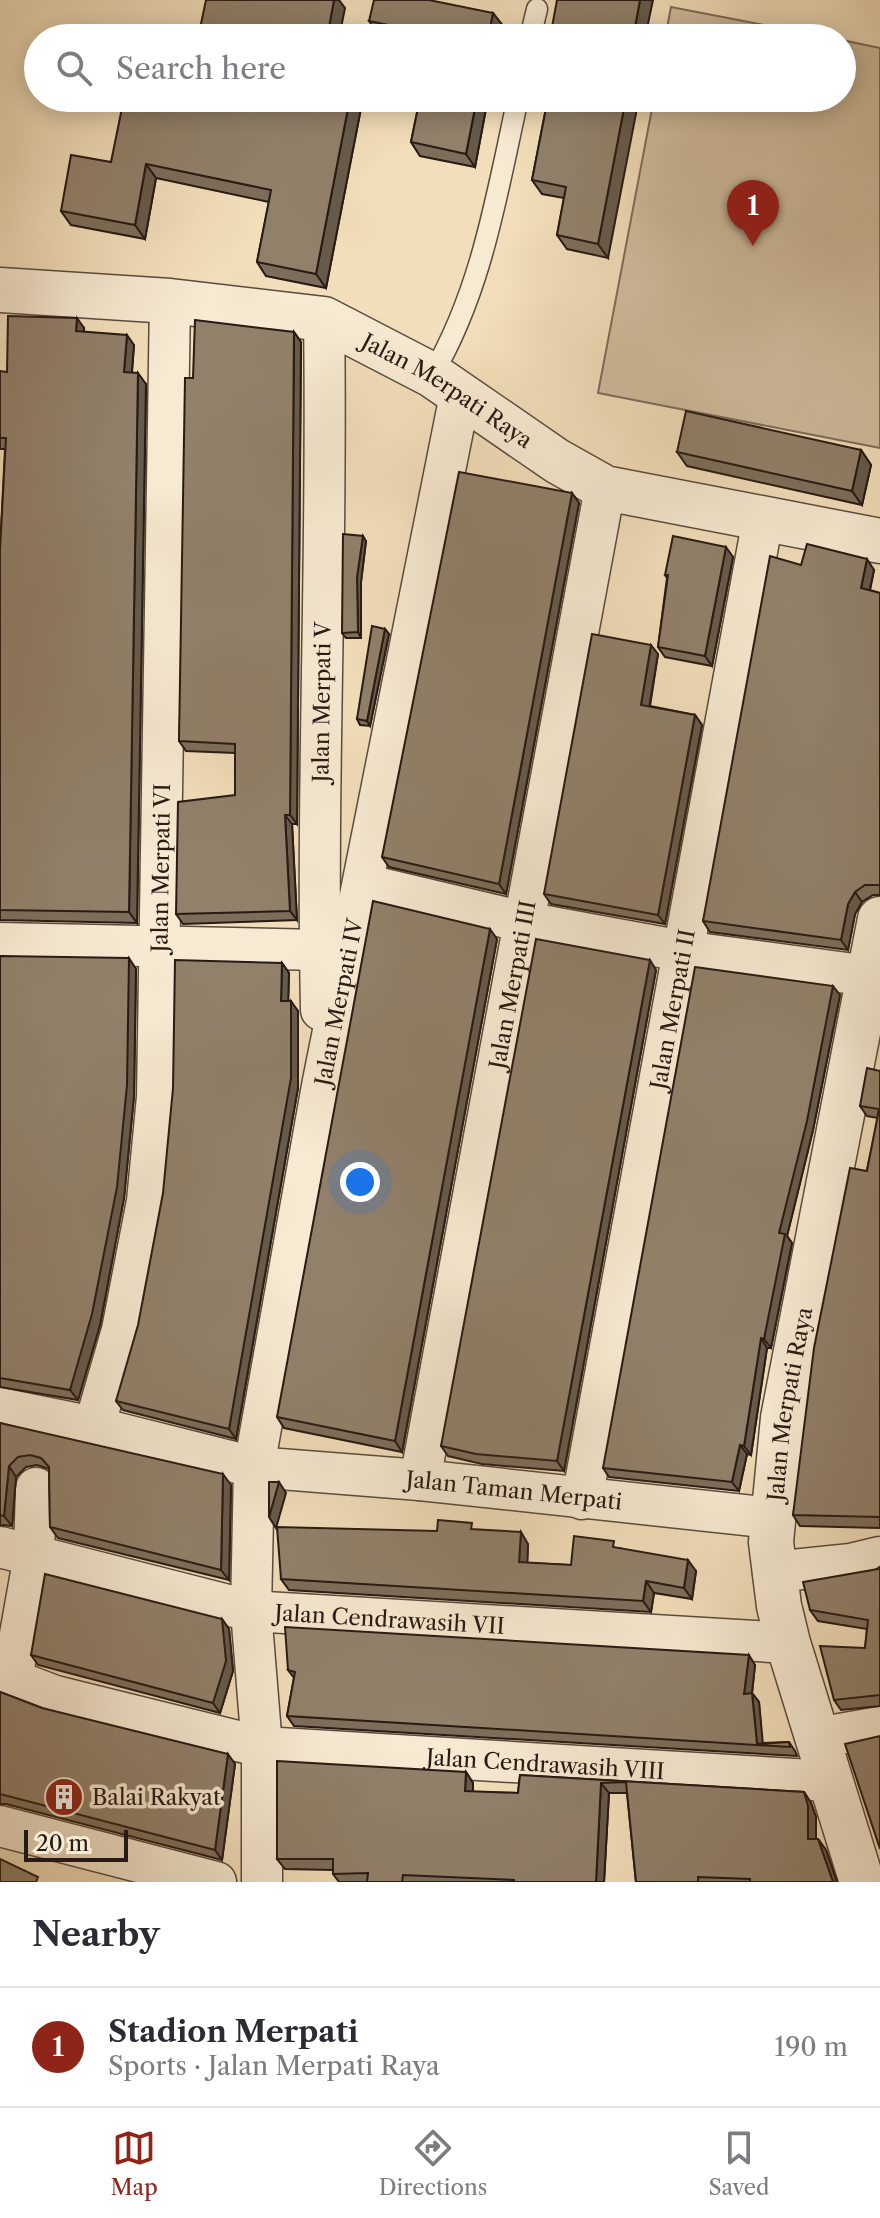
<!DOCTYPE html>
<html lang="en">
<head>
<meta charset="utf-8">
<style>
	:root { --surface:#fff; --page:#f7f7f7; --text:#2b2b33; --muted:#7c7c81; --line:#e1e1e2; --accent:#8f2418 }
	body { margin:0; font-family:"Libre Caslon Text",serif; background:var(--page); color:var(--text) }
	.scale { position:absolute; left:24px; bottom:20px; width:104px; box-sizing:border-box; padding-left:8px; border:4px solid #281a14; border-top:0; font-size:22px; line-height:28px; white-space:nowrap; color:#281a14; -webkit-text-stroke:6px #f7ead2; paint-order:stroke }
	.you { position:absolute; left:360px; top:1182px; width:28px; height:28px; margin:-20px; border:6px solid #fff; border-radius:50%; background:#1a73e8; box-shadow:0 0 0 12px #1a73e833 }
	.badge { display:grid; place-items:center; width:52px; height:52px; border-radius:50%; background:var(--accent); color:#fff; font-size:26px; font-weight:700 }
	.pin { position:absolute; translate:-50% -66px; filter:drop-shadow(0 2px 4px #0008) }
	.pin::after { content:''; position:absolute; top:42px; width:28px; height:24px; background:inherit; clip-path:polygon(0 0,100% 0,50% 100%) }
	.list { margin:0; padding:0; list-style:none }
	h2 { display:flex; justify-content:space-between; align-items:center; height:104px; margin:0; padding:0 32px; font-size:34px }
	h2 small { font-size:26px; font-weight:400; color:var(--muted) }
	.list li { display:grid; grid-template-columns:52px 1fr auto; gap:24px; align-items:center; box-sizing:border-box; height:120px; padding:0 32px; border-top:2px solid var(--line) }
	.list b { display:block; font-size:30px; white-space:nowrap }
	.list p { margin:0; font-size:26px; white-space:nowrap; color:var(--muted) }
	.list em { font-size:26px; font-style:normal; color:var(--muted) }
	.icon { flex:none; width:44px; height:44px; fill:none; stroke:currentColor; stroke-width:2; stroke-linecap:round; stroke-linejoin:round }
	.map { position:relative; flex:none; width:880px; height:1882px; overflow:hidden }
	.search { position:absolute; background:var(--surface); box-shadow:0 4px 20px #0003; left:24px; right:24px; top:24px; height:88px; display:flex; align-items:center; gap:20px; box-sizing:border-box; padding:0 28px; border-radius:44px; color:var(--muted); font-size:30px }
	.sheet { height:224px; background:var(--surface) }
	nav { display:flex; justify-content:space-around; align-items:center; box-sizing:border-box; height:112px; border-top:2px solid var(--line); background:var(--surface); font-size:22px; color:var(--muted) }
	nav a { display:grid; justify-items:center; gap:4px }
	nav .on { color:var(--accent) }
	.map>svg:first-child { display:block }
	.green { fill:#d0bd9e; stroke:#7c6c59; stroke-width:2 }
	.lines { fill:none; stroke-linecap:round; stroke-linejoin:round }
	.service-casing { stroke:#5a4b3e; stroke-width:23 }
	.minor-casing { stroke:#5a4b3e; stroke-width:43 }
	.tertiary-casing { stroke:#5a4b3e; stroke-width:47 }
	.service { stroke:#f7ead2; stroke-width:20 }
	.minor { stroke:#f7ead2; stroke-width:40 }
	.tertiary { stroke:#f7ead2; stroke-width:44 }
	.wall { fill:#7d6e5b; stroke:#281a14; stroke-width:2 }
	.shaded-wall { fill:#665a4a; stroke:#281a14; stroke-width:2 }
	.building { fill:#91806a; stroke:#281a14; stroke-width:2 }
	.labels { text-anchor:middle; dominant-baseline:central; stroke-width:7; stroke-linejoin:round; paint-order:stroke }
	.street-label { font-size:22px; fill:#281a14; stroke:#f7ead2 }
	.poi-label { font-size:22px; fill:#281a14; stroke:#f7ead2; text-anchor:start }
</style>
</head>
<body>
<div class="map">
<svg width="880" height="1882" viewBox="0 0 880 1882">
	<rect width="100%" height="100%" fill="#f2deba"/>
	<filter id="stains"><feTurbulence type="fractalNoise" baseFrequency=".0025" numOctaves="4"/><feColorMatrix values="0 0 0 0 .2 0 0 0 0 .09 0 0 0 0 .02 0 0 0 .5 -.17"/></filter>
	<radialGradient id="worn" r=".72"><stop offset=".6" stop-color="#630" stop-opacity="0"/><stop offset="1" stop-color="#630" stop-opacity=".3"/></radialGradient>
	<g class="green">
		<polygon points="671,7 831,38 665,38"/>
		<polygon points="842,40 880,48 880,448 598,393 654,98 842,98"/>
	</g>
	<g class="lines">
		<g class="service-casing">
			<g id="service">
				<polyline points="530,38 537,9"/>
				<path d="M432 375C482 290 497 193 518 98"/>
			</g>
		</g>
		<g class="minor-casing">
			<g id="minor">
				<polyline points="363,884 524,922 682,951 869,976"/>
				<polyline points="0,943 320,950"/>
				<path id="s1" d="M321 1010C316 780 328 550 324 319"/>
				<path id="s2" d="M0 1408 94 1427 254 1467 420 1480 772 1518"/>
				<path id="s3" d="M94 1427 122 1330 147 1201 157 1097 170 301"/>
				<path id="s4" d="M420 1480 605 488"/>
				<path id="s5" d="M582 1499 763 519"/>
				<path id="s6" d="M0 1547 251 1611 788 1643"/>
				<polyline points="773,1572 851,1564 880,1557"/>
				<path id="s7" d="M0 1675 55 1696 262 1747 828 1781"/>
				<polyline points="12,1679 34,1556 36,1488"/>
				<polyline points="817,1738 880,1727"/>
				<polyline points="0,1826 216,1882"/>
				<path id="s8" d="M262 1882V1747L251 1611 254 1467 322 1086 460 395"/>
			</g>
		</g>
		<g class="tertiary-casing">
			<g id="tertiary">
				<path id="s9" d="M0 290 170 301 324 319 432 375 557 461 605 488 880 541"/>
				<path id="s10" d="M862 1882 788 1643 779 1606 771 1542 783 1418 880 919"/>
			</g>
		</g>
		<use href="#service" class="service"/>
		<use href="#minor" class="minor"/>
		<use href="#tertiary" class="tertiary"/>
	</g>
	<g class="wall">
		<polygon points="493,13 503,26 500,38 396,38 379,35 369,21"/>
		<polygon points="363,98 326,288 266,276 257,262 269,202 156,178 145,239 71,225 61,211 111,162"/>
		<polygon points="420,98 488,98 475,167 420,156 411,142"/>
		<polygon points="548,98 608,258 567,249 557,235 564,198 542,194 532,180"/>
		<polygon points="84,328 84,332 134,345 132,372 146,384 137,923 0,920 0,550 5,449 0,449 0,373 7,372"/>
		<polygon points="294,332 301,342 297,824 292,824 297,920 183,924 176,914 235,795 235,753 186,751 179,741 193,378"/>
		<polygon points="861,450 871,465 862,505 687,466 677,452"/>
		<polygon points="572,493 579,503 506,894 389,867 382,857"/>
		<polygon points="366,541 361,582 361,638 346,638 342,633"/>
		<polygon points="733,557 712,666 665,657 658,647 667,578 665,575"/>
		<polygon points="801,565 874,570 870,590 880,593 880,895 873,895 862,902 855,914 848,950 710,932 703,921"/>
		<polygon points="385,629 389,634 370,726 360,725 357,719"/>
		<polygon points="658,654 650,706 695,715 702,725 665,924 551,904 544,894"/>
		<polygon points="497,939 402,1452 284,1428 277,1417"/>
		<polygon points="0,956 136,969 134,1096 124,1198 100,1325 78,1400 0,1387"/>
		<polygon points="282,963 289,973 288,1001 298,1011 298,1088 236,1439 123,1410 116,1401"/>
		<polygon points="656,970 564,1471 482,1464 448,1456 441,1446"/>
		<polygon points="840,995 813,1130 787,1236 792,1243 771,1348 767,1348 751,1455 747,1454 739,1491 609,1477 603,1468"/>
		<polygon points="880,1071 880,1528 800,1526 793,1515 878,1118 867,1116 860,1106"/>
		<polygon points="0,1423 231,1485 229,1580 58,1538 50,1527 49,1469 37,1465 26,1467 16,1477 12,1526 0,1525"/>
		<polygon points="477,1530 528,1544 527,1563 571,1565 619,1548 696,1571 692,1599 654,1593 651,1612 289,1590 281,1579 437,1531"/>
		<polygon points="880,1567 880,1706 841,1710 834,1700 865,1648 867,1629 818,1621 810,1610"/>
		<polygon points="222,1619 229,1629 233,1671 220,1713 38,1665 31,1655"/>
		<polygon points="755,1665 752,1693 759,1702 762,1743 789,1742 795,1751 797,1756 294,1726 287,1716 294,1678 288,1670"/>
		<polygon points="0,1692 42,1708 235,1764 222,1860 6,1804 0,1804"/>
		<polygon points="466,1772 473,1783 473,1792 518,1793 520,1775 804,1792 811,1803 816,1817 816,1839 818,1839 826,1850 837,1882 636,1882 627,1793 609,1793 604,1882 339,1882 333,1874 333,1870 285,1869 277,1859"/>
	</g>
	<g class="shaded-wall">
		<polygon points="334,0 339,0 345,8 339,38 327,38"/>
		<polygon points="640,0 653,0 645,38 633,38"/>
		<polygon points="493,13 503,26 500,38 488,38"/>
		<polygon points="350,98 363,98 326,288 316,274"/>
		<polygon points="477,98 488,98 475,167 466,154"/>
		<polygon points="626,98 639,98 608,258 598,244"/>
		<polygon points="146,164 156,178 145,239 135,225"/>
		<polygon points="77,318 84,328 84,342 76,331"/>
		<polygon points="294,332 301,342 297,824 290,815"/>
		<polygon points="127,335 134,345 131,382 124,372"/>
		<polygon points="138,373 146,384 137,923 129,912"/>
		<polygon points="861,450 871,465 862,505 852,491"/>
		<polygon points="572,493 579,503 506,894 499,884"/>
		<polygon points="363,536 366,541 361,582 361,638 358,632 357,577"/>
		<polygon points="726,547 733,557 712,666 705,656"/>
		<polygon points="867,559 874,570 868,598 861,588"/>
		<polygon points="385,629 389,634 370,726 367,721"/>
		<polygon points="651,645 658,654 648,714 641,705"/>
		<polygon points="695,715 702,725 665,924 658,915"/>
		<polygon points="285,815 292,824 297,920 290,911"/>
		<polygon points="855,892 862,902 855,914 848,950 841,940 848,904"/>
		<polygon points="490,929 497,939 402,1452 395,1441"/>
		<polygon points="129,958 136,969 134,1096 124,1198 100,1325 78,1400 70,1390"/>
		<polygon points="650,960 656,970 564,1471 557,1461"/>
		<polygon points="282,963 289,973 288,1011 281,1001"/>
		<polygon points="833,986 840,995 813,1130 787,1236 792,1243 771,1348 764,1339 779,1233"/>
		<polygon points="291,1001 298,1011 298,1088 236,1439 229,1429"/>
		<polygon points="761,1338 767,1348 751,1455 744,1446"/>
		<polygon points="740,1445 747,1454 739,1491 732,1482"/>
		<polygon points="9,1466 16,1477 12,1526 4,1516"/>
		<polygon points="223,1474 231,1485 229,1580 221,1570"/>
		<polygon points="279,1482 286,1493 276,1528 269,1517"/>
		<polygon points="521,1532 528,1544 527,1573 519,1562"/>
		<polygon points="688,1560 696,1571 692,1599 684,1588"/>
		<polygon points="646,1581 654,1593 651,1612 643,1601"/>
		<polygon points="222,1619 229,1629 233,1671 220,1713 213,1703"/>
		<polygon points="749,1655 755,1665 751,1703 744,1694"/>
		<polygon points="752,1693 759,1702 763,1745 757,1744"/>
		<polygon points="228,1754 235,1764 222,1860 215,1850"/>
		<polygon points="466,1772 473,1783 473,1802 465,1791"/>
		<polygon points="601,1783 609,1793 604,1882 596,1882"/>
		<polygon points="804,1792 811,1803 816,1817 816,1850 808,1839"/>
		<polygon points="818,1839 826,1850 837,1882 833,1882"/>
	</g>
	<g class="building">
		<polygon points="206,0 334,0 327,38 198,38"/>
		<polygon points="374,0 429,0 493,13 488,38 431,38 432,34 369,21"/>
		<polygon points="557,0 640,0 633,38 550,38"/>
		<polygon points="132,29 172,38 128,38"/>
		<polygon points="124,98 350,98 316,274 257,262 271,190 146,164 135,225 61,211 71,155 111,162"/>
		<polygon points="420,98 477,98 466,154 411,142"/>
		<polygon points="548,98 626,98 598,244 557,235 566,187 532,180"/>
		<polygon points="8,316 77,318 76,331 127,335 124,372 138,373 129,912 0,910 0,550 6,438 0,438 0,371 7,372"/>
		<polygon points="195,320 294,332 290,815 285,815 290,911 176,914 178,802 235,795 235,744 179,741 185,378 193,378"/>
		<polygon points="686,411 861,450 852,491 677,452"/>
		<polygon points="459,472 572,493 499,884 382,857"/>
		<polygon points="343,534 363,536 357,577 358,632 342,633"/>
		<polygon points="673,536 726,547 705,656 658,647 668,575 665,575"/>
		<polygon points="807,544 867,559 861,588 880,593 880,885 865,885 855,892 848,904 841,940 703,921 770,556 801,565"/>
		<polygon points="372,626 385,629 367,721 357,719"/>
		<polygon points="592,634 651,645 641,705 695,715 658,915 544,894"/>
		<polygon points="373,901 490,929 395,1441 277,1417"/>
		<polygon points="536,939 650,960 557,1461 476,1454 441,1446"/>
		<polygon points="0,956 129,958 127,1085 117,1187 92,1314 70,1390 0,1378"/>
		<polygon points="175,960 282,963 281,1001 291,1001 291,1078 229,1429 116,1401 138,1325 163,1193 173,1088"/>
		<polygon points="695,967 833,986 807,1121 779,1233 785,1234 764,1339 761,1338 744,1446 740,1445 732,1482 603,1468"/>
		<polygon points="867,1068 880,1071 880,1517 793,1515 814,1348 850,1168 867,1171 879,1109 860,1106"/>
		<polygon points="0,1423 223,1474 221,1570 50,1527 49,1467 41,1458 30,1455 18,1457 9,1466 4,1516 0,1515"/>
		<polygon points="269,1482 279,1482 269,1517"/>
		<polygon points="438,1520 472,1523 471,1529 521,1532 519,1562 571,1565 574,1536 614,1541 613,1547 688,1560 684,1588 646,1581 643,1601 281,1579 277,1527 437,1531"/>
		<polygon points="880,1567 880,1695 834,1700 820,1646 865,1648 868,1620 810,1610 803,1582 878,1569"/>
		<polygon points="45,1574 222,1619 226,1661 213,1703 31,1655"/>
		<polygon points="285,1627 749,1655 744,1694 752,1693 757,1744 789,1742 790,1747 287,1716 295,1672 288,1670"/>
		<polygon points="0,1692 42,1708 228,1754 215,1850 0,1794"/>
		<polygon points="880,1736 880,1849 845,1744"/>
		<polygon points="277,1761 466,1772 465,1791 518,1793 520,1775 804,1792 808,1806 808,1839 818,1839 833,1882 750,1882 750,1879 698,1877 698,1882 636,1882 626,1782 601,1783 596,1882 514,1882 514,1880 403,1875 402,1882 367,1882 368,1873 333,1874 333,1859 277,1859"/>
		<polygon points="0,1859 38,1877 36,1882 0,1882"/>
	</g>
	<defs>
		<g id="building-disc" transform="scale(2)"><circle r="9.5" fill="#8f2418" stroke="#f7ead2"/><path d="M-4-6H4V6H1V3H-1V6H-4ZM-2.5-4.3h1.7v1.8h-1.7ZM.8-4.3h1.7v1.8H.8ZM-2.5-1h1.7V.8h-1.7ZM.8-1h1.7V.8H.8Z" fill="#fff"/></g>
	</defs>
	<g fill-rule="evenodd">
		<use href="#building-disc" x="64" y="1797"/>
	</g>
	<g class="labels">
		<g class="street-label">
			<text stroke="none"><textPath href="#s9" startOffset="468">Jalan Merpati Raya</textPath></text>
			<text stroke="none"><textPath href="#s1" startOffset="308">Jalan Merpati V</textPath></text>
			<text stroke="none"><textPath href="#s3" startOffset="566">Jalan Merpati VI</textPath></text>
			<text stroke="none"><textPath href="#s4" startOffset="504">Jalan Merpati III</textPath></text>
			<text stroke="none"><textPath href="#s8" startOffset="888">Jalan Merpati IV</textPath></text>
			<text stroke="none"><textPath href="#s5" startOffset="498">Jalan Merpati II</textPath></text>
			<text stroke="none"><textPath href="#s10" startOffset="492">Jalan Merpati Raya</textPath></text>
			<text stroke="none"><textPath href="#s2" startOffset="522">Jalan Taman Merpati</textPath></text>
			<text stroke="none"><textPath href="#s6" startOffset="398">Jalan Cendrawasih VII</textPath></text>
			<text stroke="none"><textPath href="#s7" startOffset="556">Jalan Cendrawasih VIII</textPath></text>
		</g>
		<g class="poi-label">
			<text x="92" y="1797">Balai Rakyat</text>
		</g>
	</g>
	<rect width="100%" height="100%" filter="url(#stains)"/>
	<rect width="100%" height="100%" fill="url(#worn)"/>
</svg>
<div class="scale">20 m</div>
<div class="you"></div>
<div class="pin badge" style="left:753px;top:246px">1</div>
<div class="search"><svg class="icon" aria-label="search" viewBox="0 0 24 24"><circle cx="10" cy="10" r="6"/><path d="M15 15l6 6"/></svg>Search here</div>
</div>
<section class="sheet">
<h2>Nearby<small></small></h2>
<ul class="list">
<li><span class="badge">1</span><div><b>Stadion Merpati</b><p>Sports · Jalan Merpati Raya</p></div><em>190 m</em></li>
</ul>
</section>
<nav>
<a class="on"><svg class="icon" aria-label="map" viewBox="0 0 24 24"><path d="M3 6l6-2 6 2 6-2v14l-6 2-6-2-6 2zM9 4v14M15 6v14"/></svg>Map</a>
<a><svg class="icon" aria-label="directions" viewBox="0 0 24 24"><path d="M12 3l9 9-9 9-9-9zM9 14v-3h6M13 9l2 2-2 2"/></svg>Directions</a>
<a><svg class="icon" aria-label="saved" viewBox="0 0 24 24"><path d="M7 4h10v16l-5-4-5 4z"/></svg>Saved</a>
</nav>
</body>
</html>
